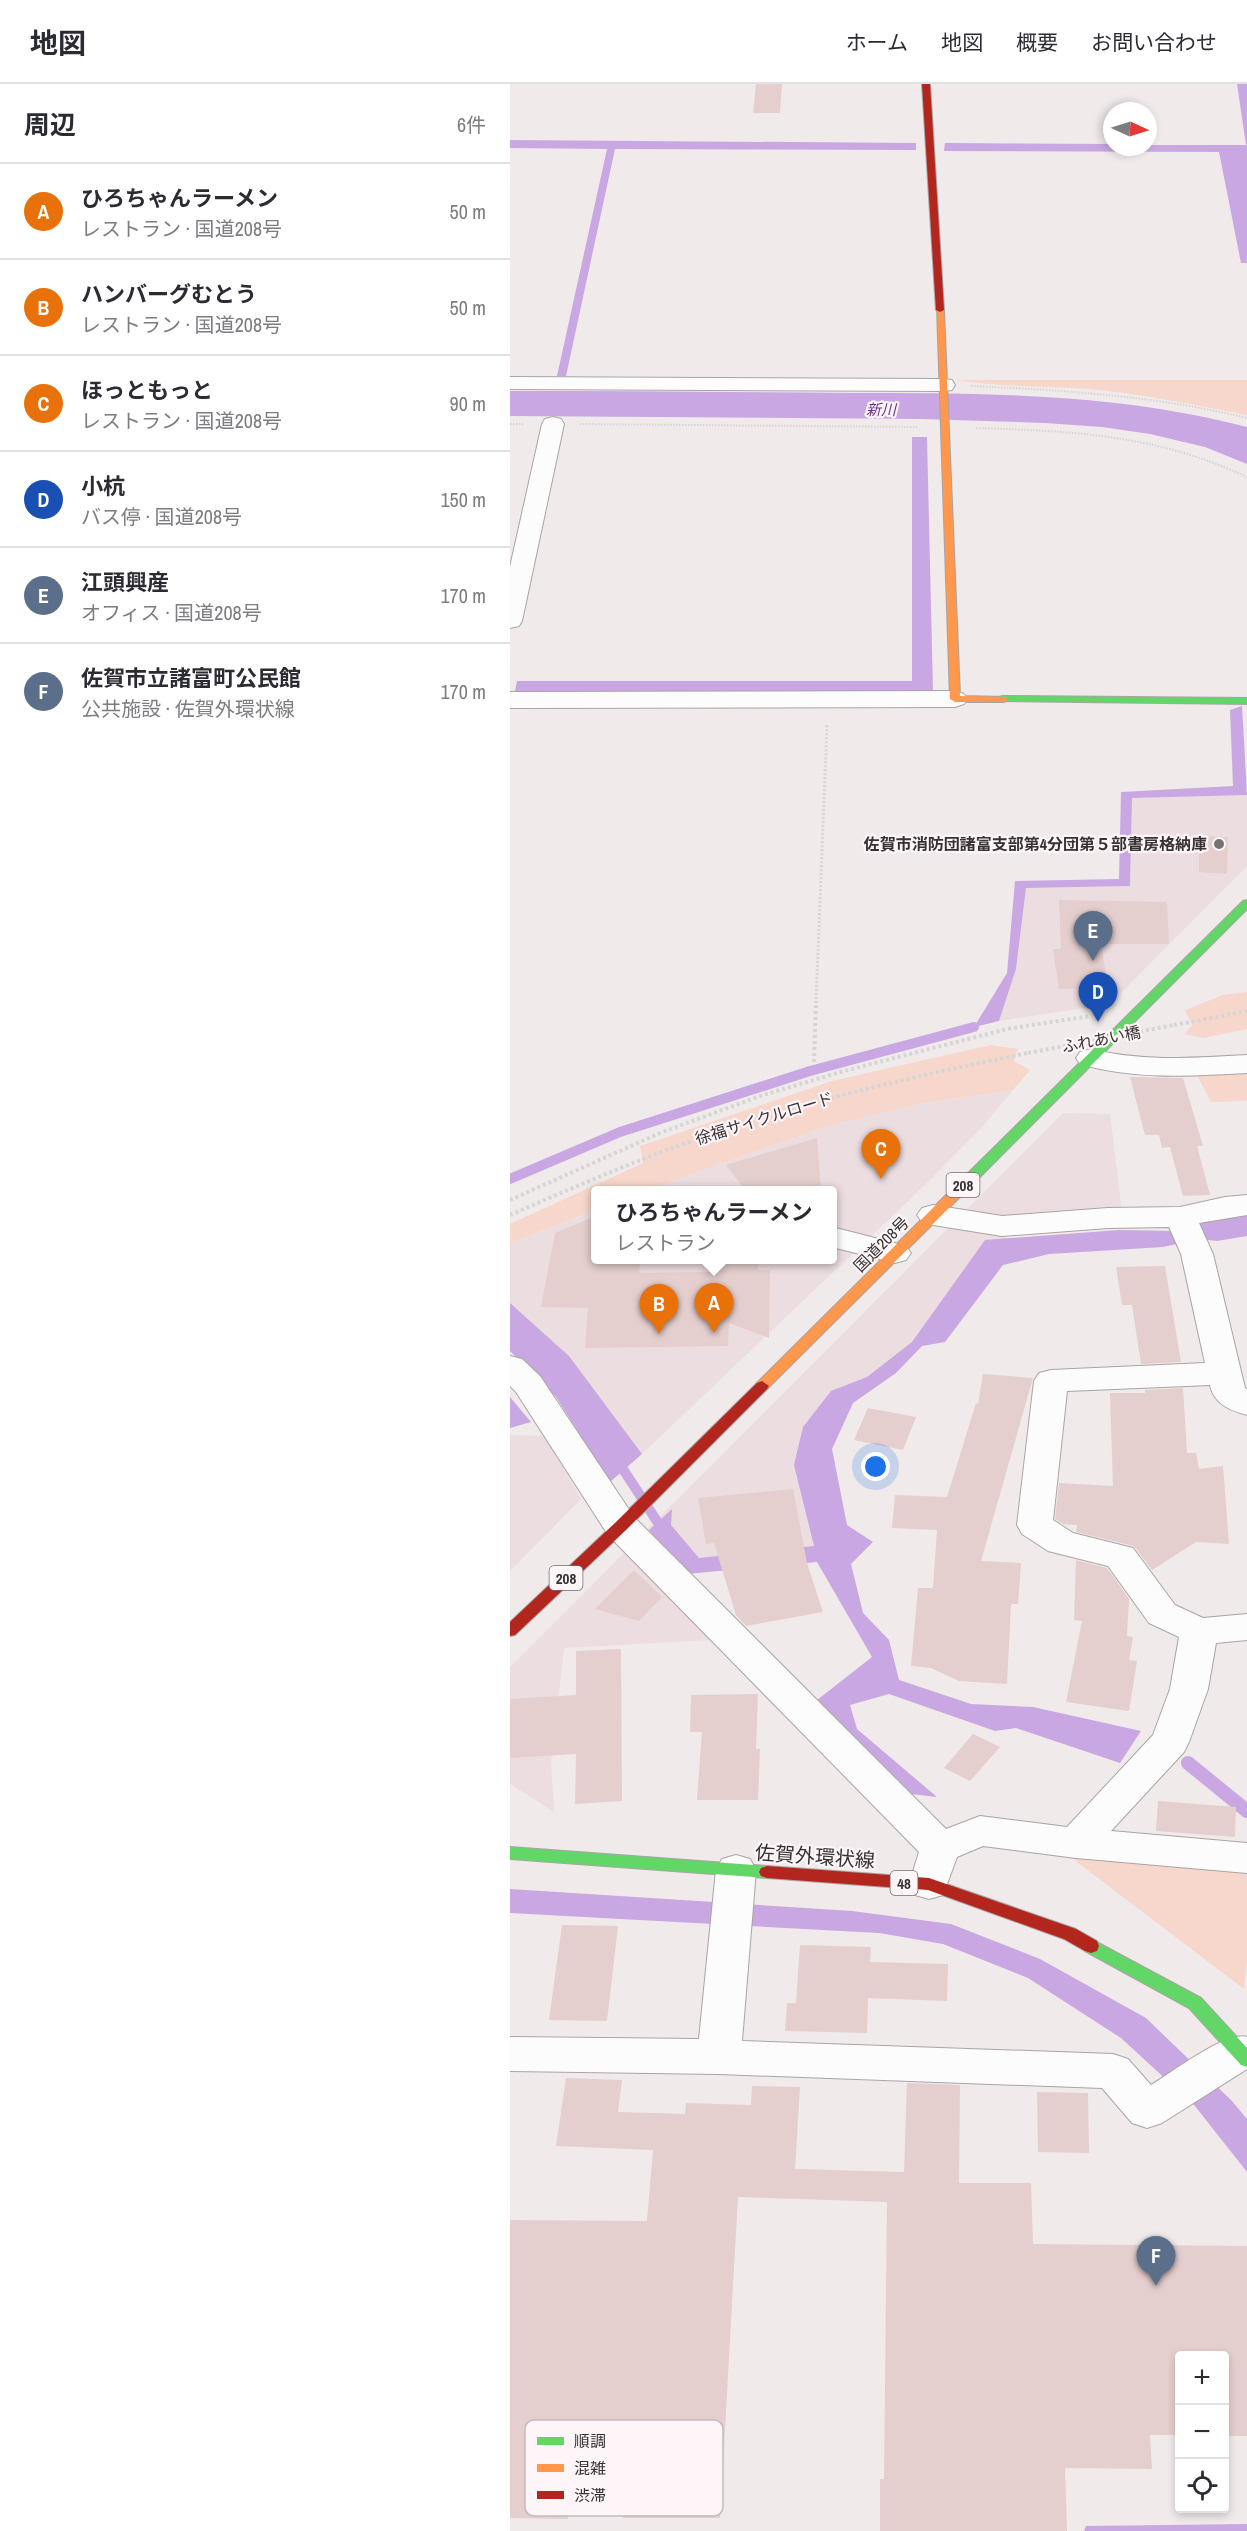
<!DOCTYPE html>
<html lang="ja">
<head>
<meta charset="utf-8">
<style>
	:root { --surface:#fff; --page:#f7f7f7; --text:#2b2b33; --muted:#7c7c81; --line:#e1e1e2; --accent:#777273 }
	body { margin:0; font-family:"Archivo Narrow","Noto Sans JP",sans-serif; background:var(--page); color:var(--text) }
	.controls { position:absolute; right:18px; bottom:18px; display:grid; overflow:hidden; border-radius:6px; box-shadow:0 3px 9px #0003 }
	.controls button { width:54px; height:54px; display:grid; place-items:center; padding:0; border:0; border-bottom:2px solid var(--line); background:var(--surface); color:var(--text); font:30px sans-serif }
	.compass { position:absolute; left:593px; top:18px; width:54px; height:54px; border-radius:50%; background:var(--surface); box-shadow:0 3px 9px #0003; rotate:94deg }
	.you { position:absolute; left:366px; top:1383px; width:21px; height:21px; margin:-15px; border:4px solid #fff; border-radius:50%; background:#1a73e8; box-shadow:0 0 0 9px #1a73e833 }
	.badge { display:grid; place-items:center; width:39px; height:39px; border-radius:50%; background:var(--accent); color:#fff; font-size:20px; font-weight:700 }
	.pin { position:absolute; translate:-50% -50px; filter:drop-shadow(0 2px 3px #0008) }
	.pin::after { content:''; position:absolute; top:32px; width:21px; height:18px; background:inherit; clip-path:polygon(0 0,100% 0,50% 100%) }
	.popup { position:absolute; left:81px; top:1102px; width:246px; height:78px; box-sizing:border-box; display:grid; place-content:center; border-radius:6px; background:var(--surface); filter:drop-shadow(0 2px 4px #0005); font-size:20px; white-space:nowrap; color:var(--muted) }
	.popup b { font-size:22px; color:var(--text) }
	.popup::after { content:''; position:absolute; left:50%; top:100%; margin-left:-12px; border:12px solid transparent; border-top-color:var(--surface) }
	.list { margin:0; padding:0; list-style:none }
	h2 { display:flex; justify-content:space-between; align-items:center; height:78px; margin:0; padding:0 24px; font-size:26px }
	h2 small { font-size:20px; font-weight:400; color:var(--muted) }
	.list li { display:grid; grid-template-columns:39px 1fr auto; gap:18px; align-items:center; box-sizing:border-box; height:96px; padding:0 24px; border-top:2px solid var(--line) }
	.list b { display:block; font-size:22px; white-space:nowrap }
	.list p { margin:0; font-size:20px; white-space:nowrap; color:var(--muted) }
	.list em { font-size:20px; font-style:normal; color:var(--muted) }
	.icon { flex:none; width:33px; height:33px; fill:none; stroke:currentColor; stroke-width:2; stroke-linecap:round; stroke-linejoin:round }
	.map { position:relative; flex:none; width:737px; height:2447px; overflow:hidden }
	header { display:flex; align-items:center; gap:36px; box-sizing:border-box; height:84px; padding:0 30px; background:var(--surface); border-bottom:2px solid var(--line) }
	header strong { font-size:28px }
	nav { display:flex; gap:33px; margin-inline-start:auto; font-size:21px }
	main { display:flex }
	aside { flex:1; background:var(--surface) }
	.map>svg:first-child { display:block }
	.built { fill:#ecdde1 }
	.green { fill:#f7d7cb }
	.water { fill:#c9a7e2 }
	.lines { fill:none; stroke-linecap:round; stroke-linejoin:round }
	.stream-far1 { stroke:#c9a7e2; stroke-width:10 }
	.stream { stroke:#c9a7e2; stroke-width:14 }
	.building { fill:#e5cece }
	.street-casing { stroke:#a9a4a5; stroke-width:2 }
	.fast-casing { stroke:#a9a4a5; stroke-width:2 }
	.slow-casing { stroke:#a9a4a5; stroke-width:2 }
	.jam-casing { stroke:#a9a4a5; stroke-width:2 }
	.path-far2 { stroke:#d6d5d5; stroke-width:2; stroke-dasharray:1.5 1.5; stroke-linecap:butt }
	.path-far1 { stroke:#d6d5d5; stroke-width:3; stroke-dasharray:2 2; stroke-linecap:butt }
	.path { stroke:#d6d5d5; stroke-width:4; stroke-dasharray:3 3; stroke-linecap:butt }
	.street { fill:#fdfcfc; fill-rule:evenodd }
	.fast { fill:#63d668; fill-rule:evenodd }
	.slow { fill:#ff974d; fill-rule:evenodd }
	.jam { fill:#b3261e; fill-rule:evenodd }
	.path-bridge { stroke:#d6d5d5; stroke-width:4; stroke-dasharray:3 3; stroke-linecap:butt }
	.poi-dot { fill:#777273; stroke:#fef5f8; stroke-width:2 }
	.labels { text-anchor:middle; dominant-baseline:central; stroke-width:4.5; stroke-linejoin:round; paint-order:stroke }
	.far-water-label { font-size:15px; font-style:italic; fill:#6a2f91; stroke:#fef5f8 }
	.shield { fill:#fef5f8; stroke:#726c6d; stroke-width:1.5 }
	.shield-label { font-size:15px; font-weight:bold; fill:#363132 }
	.poi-label { font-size:16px; font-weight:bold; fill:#363132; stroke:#fef5f8; text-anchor:end }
	.street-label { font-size:16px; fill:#363132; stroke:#fef5f8 }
	.near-street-label { font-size:20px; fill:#363132; stroke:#fef5f8 }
	.key { fill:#fef5f8; stroke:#c2babd; stroke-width:1.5 }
	.key-label { font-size:16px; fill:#363132 }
</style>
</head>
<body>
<header>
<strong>地図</strong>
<nav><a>ホーム</a><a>地図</a><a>概要</a><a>お問い合わせ</a></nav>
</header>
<main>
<aside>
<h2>周辺<small>6件</small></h2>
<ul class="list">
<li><span class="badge" style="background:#e8710a">A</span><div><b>ひろちゃんラーメン</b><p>レストラン · 国道208号</p></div><em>50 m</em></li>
<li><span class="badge" style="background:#e8710a">B</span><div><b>ハンバーグむとう</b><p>レストラン · 国道208号</p></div><em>50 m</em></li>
<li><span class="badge" style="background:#e8710a">C</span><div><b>ほっともっと</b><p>レストラン · 国道208号</p></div><em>90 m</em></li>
<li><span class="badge" style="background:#1a4fb4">D</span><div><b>小杭</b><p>バス停 · 国道208号</p></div><em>150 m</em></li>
<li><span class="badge" style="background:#5c6f8a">E</span><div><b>江頭興産</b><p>オフィス · 国道208号</p></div><em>170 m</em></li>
<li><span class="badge" style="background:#5c6f8a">F</span><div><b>佐賀市立諸富町公民館</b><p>公共施設 · 佐賀外環状線</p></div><em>170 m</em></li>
</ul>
</aside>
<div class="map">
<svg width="737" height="2447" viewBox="0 0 737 2447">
	<rect width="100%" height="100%" fill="#f0eaeb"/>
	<g class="built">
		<polygon points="697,711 737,711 737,782 600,920 489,937 506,885 516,804 620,802 622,714"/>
		<polygon points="503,1006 473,1042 418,1098 132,1370 59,1272 0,1219 0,1159 85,1126 86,1176 322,1176 322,1106 136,1106 321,1041 413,1019"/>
		<polygon points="553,1029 600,1030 612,1128 509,1136 424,1250 322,1320 322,1465 141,1488 202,1556 54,1564 41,1678 44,1728 0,1700 0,1583"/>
		<polygon points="0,1351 35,1352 71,1415 0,1487"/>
	</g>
	<g class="green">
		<path d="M446 296H737V331C685 321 632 310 579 305 535 302 490 303 446 296Z"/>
		<polygon points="737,908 737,945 693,954 675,950 682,941 675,926 713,911"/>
		<polygon points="481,961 508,965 504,977 520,986 503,1006 413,1019 321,1041 136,1106 86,1106 85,1126 0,1159 0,1140 133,1079 130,1062 322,997"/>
		<polygon points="686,989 737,989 737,1017 701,1018"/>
		<polygon points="559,1772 737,1784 737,1878 734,1905"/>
	</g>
	<g class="water">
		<polygon points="727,0 737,0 737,179 731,179 709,68 434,67 435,59 602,60 602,63 638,63 638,61 736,61"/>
		<polygon points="0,56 406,59 406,66 105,65 56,292 47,292 97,65 0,64"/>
		<path d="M0 307C113 307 227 308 340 309 473 309 608 309 737 343V380L695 363 640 350 592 343 535 339 412 335 0 332Z"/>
		<polygon points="402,353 417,353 423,607 5,607 7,597 402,597"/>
		<polygon points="732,622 737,711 622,714 620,802 516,804 506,885 489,937 464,943 497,889 505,797 609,795 611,708 723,702 720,626"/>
		<polygon points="737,1131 737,1152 707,1157 689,1155 653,1163 539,1170 493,1181 435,1258 412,1262 386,1289 343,1319 322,1365 337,1441 363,1458 341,1480 353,1529 379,1556 389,1596 461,1620 523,1623 631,1647 610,1679 506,1644 485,1647 379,1610 340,1621 347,1645 427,1713 392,1709 302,1620 362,1573 307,1478 176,1490 139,1446 162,1425 161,1441 189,1474 304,1462 284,1381 293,1343 321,1307 357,1293 402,1258 475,1156 609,1146 667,1147 706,1135"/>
		<polygon points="0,1219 59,1272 132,1370 100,1398 46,1313 0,1267"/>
		<polygon points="0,1313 21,1338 0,1344"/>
		<polygon points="0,1805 342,1827 441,1840 530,1875 636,1934 722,2017 737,2035 737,2088 685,2022 611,1954 518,1894 433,1860 369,1849 0,1829"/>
		<polygon points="737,2440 737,2447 574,2447 576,2442"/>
	</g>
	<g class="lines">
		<g class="stream-far1">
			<polyline points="0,1095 110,1048 300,987 464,943"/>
			<polyline points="107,1376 154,1448"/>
		</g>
		<polyline class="stream" points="678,1679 737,1727"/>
	</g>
	<g class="building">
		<polygon points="246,0 272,0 270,29 243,29"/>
		<polygon points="689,752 718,753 717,790 689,788"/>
		<polygon points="549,816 657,818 659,860 591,860 598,904 549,905 543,865 551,865"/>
		<polygon points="620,993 673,994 693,1062 687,1062 700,1111 673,1112 660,1063 652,1064 649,1051 635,1051"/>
		<polygon points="307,1054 311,1107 236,1107 216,1081"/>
		<polygon points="86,1132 86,1176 131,1176 129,1189 198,1188 199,1176 248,1176 248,1186 260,1186 259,1254 219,1239 218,1262 75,1264 78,1224 31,1223 45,1149"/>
		<polygon points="655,1182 671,1278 631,1280 622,1221 612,1221 606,1183"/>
		<polygon points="473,1290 523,1294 471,1477 511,1479 508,1520 501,1520 497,1600 449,1597 421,1584 401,1582 408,1504 423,1504 427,1446 382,1444 385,1411 437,1413 466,1319 468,1320"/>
		<polygon points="673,1304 677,1369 686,1369 689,1385 713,1382 719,1460 686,1458 642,1486 624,1462 566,1448 567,1441 553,1440 545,1435 549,1399 603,1402 600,1309 635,1309 635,1306"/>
		<polygon points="358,1324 406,1333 393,1366 344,1356"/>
		<polygon points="283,1405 297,1479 313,1528 236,1542 226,1531 204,1459 196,1460 188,1414"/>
		<polygon points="566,1476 597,1484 619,1515 617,1552 623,1553 619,1576 627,1577 619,1627 556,1618 572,1537 564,1536"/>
		<polygon points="124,1486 152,1513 129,1537 85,1525"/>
		<polygon points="111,1565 112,1717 65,1720 66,1670 0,1674 0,1615 66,1611 66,1567"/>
		<polygon points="248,1610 246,1665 250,1665 248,1716 187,1716 192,1648 180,1648 181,1611"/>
		<polygon points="463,1650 490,1663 460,1697 434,1684"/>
		<polygon points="648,1717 726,1723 725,1753 646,1747"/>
		<polygon points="52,1841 108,1842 97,1937 39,1936"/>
		<polygon points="290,1861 361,1863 360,1878 438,1880 437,1917 358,1914 357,1949 275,1947 277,1919 286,1919"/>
		<polygon points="56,1994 112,1996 108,2028 175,2030 176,2019 241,2021 242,2002 290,2003 285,2085 394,2088 397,1999 450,2001 449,2099 521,2099 523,2160 737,2162 737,2352 714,2352 714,2271 669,2271 669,2351 640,2351 642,2385 555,2384 557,2447 370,2447 370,2395 374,2395 377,2118 228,2113 210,2434 113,2434 119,2361 66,2360 58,2435 0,2434 0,2136 137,2137 143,2066 46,2062"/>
		<polygon points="527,2008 578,2009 579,2069 528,2068"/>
	</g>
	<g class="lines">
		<g class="street-casing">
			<g id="street">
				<polygon points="0,293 434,295 442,296 445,301 442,306 434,307 0,305"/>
				<polygon points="43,333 51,335 54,340 12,537 9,542 0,544 0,483 32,340 35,335"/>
				<polygon points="445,607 454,610 458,615 454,620 445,623 0,624 0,608"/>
				<path d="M581 965C633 978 684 974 737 971V989C680 992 626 996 570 980L566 974 570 968Z"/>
				<path d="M737 1111V1131L689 1139 703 1170 735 1304 737 1305V1331C719 1326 704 1320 700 1301L557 1307 543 1436 563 1449 623 1464 665 1521 693 1534 737 1530V1556L706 1559 698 1605 679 1658 674 1668 601 1747 737 1759V1789L566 1774 473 1762 447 1773 433 1811 419 1815 405 1811 399 1800 409 1768 98 1451 6 1308 0 1302V1272L12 1275 30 1292 124 1433 436 1745 470 1732 557 1743 643 1651 660 1605 669 1553 639 1539 598 1482 538 1467 512 1450 507 1441 524 1297 529 1289 541 1286 695 1279 671 1170 659 1143 598 1144 492 1152 423 1141 412 1138 407 1131 412 1124 423 1121 492 1132 598 1124 670 1123 715 1113Z"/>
				<polygon points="322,1143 396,1162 401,1169 396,1176 385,1179 322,1163"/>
				<path d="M226 1771 240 1775 246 1786 232 1957 603 1970 618 1975 641 2001C661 1989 717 1946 737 1953V1985L652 2039 637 2044 622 2039 592 2004 209 1990 0 1987V1953L189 1955 206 1786 212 1775Z"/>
			</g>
		</g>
		<g class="fast-casing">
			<g id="fast">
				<polygon points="493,612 737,614 737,620 489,617 489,613"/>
				<polygon points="737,816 737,825 455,1108 445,1108 444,1105 445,1102 733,817"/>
				<polygon points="0,1763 257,1782 263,1784 265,1788 263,1792 257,1794 0,1775"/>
				<polygon points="581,1855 691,1914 737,1964 737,1983 731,1981 679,1924 575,1867 573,1862 575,1857"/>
			</g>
		</g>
		<g class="slow-casing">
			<g id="slow">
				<polygon points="427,224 434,226 450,612 497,613 497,617 493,618 445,618 440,615"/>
				<polygon points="450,1101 455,1102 456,1105 455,1108 257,1305 247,1305 245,1302 247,1299 445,1102"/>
			</g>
		</g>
		<g class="jam-casing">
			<g id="jam">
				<polygon points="412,0 420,0 434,226 430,228 426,226"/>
				<polygon points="252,1297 259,1302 257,1305 116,1446 5,1551 0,1552 0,1538 106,1438 247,1299"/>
				<polygon points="257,1782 419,1794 566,1845 587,1857 589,1862 587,1867 581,1869 575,1867 554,1855 418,1806 257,1794 251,1792 249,1788 251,1784"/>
			</g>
		</g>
		<g class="path-far2">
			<path d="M461 302C554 306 646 312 737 334"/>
			<polyline points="0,340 14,340"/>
			<polyline points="70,340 407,343"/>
			<path d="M466 344C564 347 647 351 737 393"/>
		</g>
		<polyline class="path-far1" points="306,919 317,641"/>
		<g class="path">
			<polyline points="664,941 737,927"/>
			<polyline points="304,978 306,917"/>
			<polyline points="0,1116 150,1049 253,1011 334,987 497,945 580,932"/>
			<path d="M0 1131C71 1100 143 1069 217 1045 315 1012 416 990 518 969"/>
		</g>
		<use href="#street" class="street"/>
		<use href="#fast" class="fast"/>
		<use href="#slow" class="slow"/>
		<use href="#jam" class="jam"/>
		<polyline class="path-bridge" points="518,969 664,941"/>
	</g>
	<circle class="poi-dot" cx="709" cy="760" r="6"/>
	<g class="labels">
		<g class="far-water-label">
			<text x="371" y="325">新川</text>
		</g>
		<g class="shield">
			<rect x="436.5" y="1089" width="33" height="24" rx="4.5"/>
			<rect x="39.5" y="1482" width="33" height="24" rx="4.5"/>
			<rect x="380.5" y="1787" width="27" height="24" rx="4.5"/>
		</g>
		<g class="shield-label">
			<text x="453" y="1101">208</text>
			<text x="56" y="1494">208</text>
			<text x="394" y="1799">48</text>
		</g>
		<g class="poi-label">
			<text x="697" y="760">佐賀市消防団諸富支部第4分団第５部書房格納庫</text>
		</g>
		<g class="street-label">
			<text transform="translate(591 955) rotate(-11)">ふれあい橋</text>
			<text transform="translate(254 1034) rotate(-17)">徐福サイクルロード</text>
			<text transform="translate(371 1160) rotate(-45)">国道208号</text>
		</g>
		<g class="near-street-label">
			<text transform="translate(305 1772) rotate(4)">佐賀外環状線</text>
		</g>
	</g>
	<rect x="15" y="2336" width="198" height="96" rx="9" class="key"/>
	<rect x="27" y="2353" width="27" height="8" fill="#63d668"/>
	<rect x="27" y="2380" width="27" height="8" fill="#ff974d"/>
	<rect x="27" y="2407" width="27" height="8" fill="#b3261e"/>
	<g class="key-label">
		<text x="64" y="2363">順調</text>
		<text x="64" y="2390">混雑</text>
		<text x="64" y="2417">渋滞</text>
	</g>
</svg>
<div class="controls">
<button>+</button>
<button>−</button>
<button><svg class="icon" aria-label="locate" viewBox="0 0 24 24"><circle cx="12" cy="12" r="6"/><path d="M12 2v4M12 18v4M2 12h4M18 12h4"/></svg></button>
</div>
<svg class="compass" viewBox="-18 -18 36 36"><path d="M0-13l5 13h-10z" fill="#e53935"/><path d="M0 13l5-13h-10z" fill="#7c7c81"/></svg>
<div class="you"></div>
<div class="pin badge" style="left:204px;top:1249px;background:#e8710a">A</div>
<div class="popup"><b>ひろちゃんラーメン</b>レストラン</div>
<div class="pin badge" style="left:149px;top:1250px;background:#e8710a">B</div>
<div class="pin badge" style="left:371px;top:1095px;background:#e8710a">C</div>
<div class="pin badge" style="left:588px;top:938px;background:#1a4fb4">D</div>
<div class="pin badge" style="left:583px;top:877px;background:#5c6f8a">E</div>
<div class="pin badge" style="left:646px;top:2202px;background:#5c6f8a">F</div>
</div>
</main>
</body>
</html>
